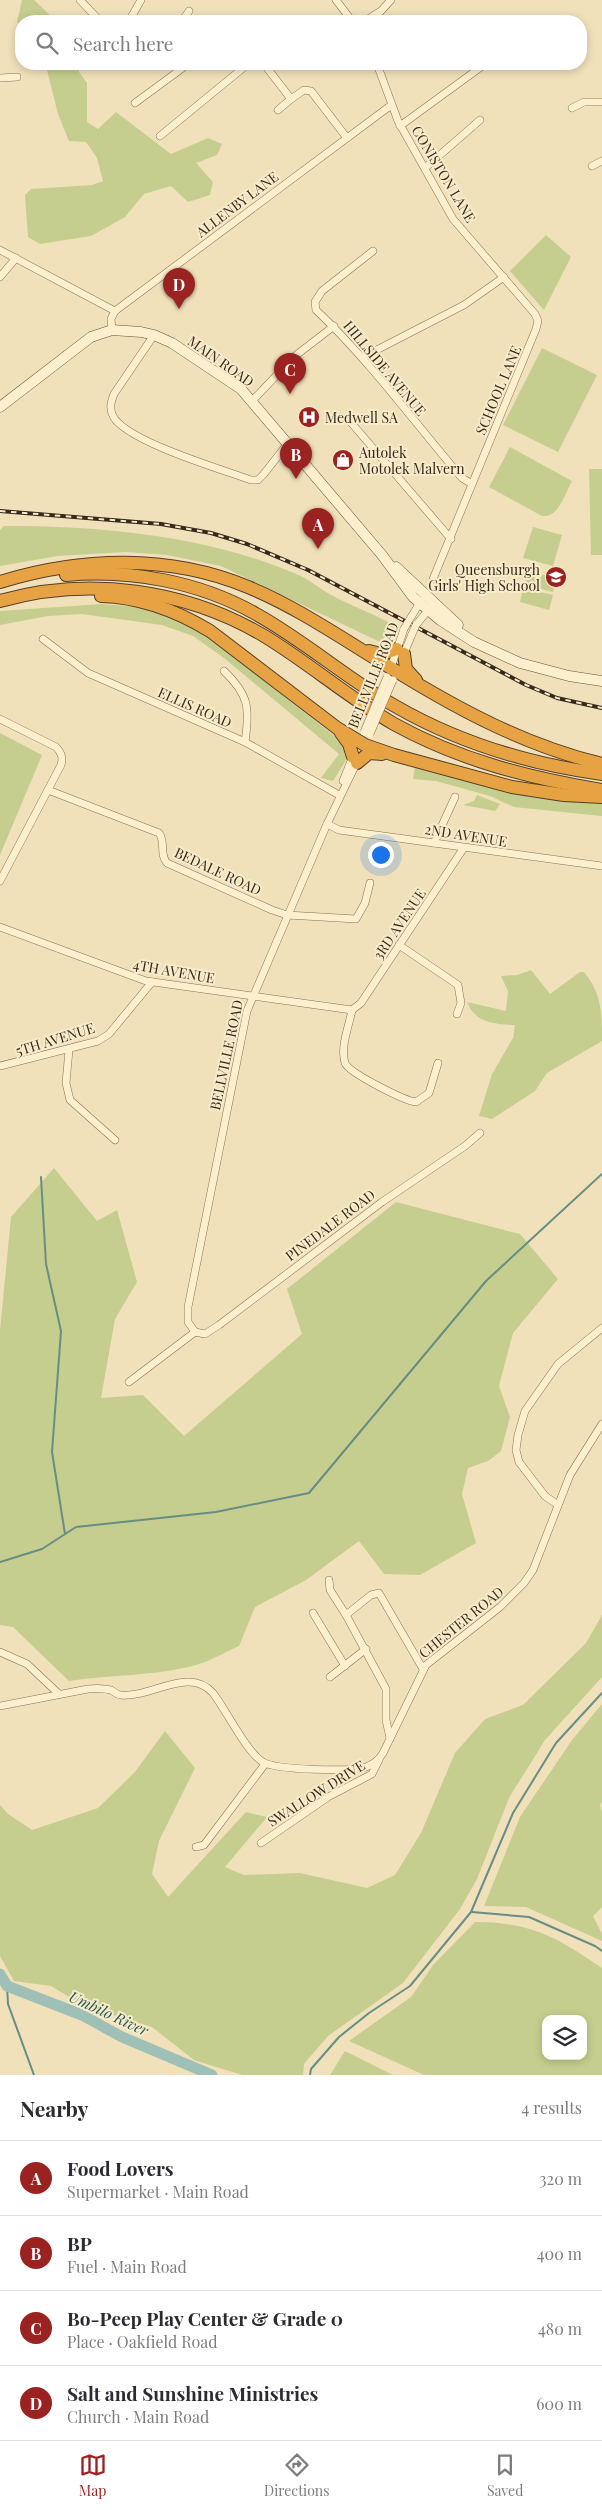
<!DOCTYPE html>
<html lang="en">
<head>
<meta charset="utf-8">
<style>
	:root { --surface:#fff; --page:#f2f2f3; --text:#2b2b33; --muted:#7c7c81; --line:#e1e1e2; --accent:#9a2220 }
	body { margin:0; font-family:"Playfair Display",serif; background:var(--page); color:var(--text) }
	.controls { position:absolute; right:15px; bottom:15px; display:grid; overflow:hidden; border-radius:10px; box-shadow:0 2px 8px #0003 }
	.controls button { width:45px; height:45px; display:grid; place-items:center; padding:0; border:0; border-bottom:1px solid var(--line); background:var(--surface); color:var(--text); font:25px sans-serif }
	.you { position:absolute; left:380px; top:854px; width:18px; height:18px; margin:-12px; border:4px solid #fff; border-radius:50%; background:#1a73e8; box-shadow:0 0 0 8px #1a73e833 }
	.badge { display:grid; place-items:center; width:32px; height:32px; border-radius:50%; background:var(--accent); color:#fff; font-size:16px; font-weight:700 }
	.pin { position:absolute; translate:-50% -41px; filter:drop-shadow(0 1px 2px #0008) }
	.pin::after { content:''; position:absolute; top:26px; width:18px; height:15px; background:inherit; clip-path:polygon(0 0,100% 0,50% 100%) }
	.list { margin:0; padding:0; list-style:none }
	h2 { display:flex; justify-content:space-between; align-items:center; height:65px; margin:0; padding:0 20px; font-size:21px }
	h2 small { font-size:16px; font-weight:400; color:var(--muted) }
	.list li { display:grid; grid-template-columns:32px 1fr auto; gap:15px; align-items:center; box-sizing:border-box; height:75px; padding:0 20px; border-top:1px solid var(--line) }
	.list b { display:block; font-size:19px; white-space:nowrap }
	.list p { margin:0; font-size:16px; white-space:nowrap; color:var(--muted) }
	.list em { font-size:16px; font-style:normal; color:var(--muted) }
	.icon { flex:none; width:28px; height:28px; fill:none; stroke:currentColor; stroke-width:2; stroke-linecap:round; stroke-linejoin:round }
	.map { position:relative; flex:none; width:602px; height:2075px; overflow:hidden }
	.search { position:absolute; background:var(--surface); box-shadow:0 2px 8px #0003; left:15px; right:15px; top:15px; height:55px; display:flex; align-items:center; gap:12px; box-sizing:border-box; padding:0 18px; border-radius:20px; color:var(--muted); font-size:19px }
	.sheet { height:365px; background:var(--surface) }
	nav { display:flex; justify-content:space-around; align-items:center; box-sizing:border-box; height:70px; border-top:1px solid var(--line); background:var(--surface); font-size:14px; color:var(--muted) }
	nav a { display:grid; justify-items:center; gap:2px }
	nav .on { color:var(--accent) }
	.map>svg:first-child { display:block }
	.green { fill:#c5ce8e; fill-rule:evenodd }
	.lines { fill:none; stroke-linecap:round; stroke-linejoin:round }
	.stream { stroke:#678e85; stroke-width:2 }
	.river { stroke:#9fc0b7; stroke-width:11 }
	.street-casing { stroke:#887154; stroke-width:8 }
	.secondary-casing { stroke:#695237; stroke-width:11 }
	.highway-casing { stroke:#553e29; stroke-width:14 }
	.street { stroke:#fbefce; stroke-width:7 }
	.secondary { stroke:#fbefce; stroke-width:10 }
	.highway { stroke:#e7a343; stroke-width:12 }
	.rail-casing { stroke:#36281a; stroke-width:4 }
	.rail { stroke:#f7ebca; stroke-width:2; stroke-dasharray:5.5; stroke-linecap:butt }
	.street-bridge-casing { stroke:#887154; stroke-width:8; stroke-linecap:butt }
	.street-bridge { stroke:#fbefce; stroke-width:7 }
	.labels { text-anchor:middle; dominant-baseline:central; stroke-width:4; stroke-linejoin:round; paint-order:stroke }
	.street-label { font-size:14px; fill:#36281a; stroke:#f7ebca }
	.poi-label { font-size:14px; fill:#36281a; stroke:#f7ebca; text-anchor:start }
	.water-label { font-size:15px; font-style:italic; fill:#285755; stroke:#f7ebca }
</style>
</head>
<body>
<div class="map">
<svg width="602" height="2075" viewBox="0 0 602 2075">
	<rect width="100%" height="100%" fill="#f0e1ba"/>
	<g class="green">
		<polygon points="22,0 34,0 56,21 21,21 21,25 17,22"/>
		<polygon points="50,64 78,64 79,72 87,83 87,122 98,129 116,112 171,154 208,138 222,144 217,155 196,163 213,182 210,195 188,202 171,186 144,194 125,217 91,236 40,244 28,237 25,195 31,189 92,185 103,181 97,158 86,142 69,141 58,114 47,70"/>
		<polygon points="546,235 571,257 544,310 510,271"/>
		<polygon points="542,348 597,375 558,452 503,425"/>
		<path d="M510 447 572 481C565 493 559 518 542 516L489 487Z"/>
		<polygon points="589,469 602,469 602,555 591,555"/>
		<path d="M4 526C102 526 203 535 294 573 308 578 320 589 333 596 354 607 375 614 395 626L380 642 221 566 167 555 126 552 58 556 0 566V530Z"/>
		<polygon points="533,527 562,535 553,566 523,558"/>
		<polygon points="528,571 557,578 553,592 524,585"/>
		<polygon points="523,588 553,595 549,610 520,602"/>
		<polygon points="102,604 140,607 176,618 211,639 342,742 346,760 333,781 321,778 339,754 224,658 193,636 162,625 82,614 48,616 0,625 0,611"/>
		<polygon points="0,733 42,755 0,855"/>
		<polygon points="415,766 602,800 602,816 514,807 490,796 436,781 413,779"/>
		<polygon points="477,795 500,804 495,811 463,805 474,801"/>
		<path d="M531 970 550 994 580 972H584C602 993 602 1015 602 1041L547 1073 535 1091 492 1119 479 1116 492 1074 513 1038 515 1025C495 1024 476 1024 467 1002L506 1011 508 991 501 976 517 975Z"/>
		<path d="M54 1168 97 1221 117 1210 137 1282 115 1319 101 1398 143 1395 184 1436 302 1334 287 1289 396 1202 520 1234 558 1279 513 1333 499 1386 510 1417 501 1451 488 1461 468 1468 462 1494 476 1543 420 1575 384 1574 359 1541 306 1580 255 1607 239 1646C223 1653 205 1664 188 1667 149 1676 108 1675 69 1681L13 1627 0 1625V1331L11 1217Z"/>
		<polygon points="602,1615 602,1677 545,1740 509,1798 477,1879 460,1909 403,1983 328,2036 304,2064 303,2075 242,2075 194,2060 152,2027 84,2006 51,1986 14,1981 0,1956 0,1805 8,1814 32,1830 98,1808 134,1773 165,1731 195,1768 159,1841 152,1874 168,1897 246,1812 267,1817 225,1867 244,1875 300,1873 367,1888 395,1875 421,1833 455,1753 485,1719 523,1705 586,1643"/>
		<polygon points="602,1704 602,1802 600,1805 602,1812 602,1907 593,1916 602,1934 602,1941 526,1907 484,1906 520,1817 572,1740"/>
		<path d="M475 1922C531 1922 557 1937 602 1968V2075H424L349 2041 411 1997 433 1965ZM546 2019H583V2056H546Z"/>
		<polygon points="345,2051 393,2075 330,2075"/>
	</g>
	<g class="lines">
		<g class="stream">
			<polyline points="41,1177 46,1264 61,1331 52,1452 65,1534"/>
			<polyline points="0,1562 42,1549 76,1527 216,1512 309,1493 486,1281 602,1174"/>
			<polyline points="472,1912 529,1917 595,1946 602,1951"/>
			<polyline points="7,1986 8,2004 34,2075"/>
			<polyline points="310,2075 311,2069 339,2037 369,2013 410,1986 471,1912 513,1813 556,1743 602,1693"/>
		</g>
		<polyline class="river" points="0,1974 7,1986 82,2015 122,2037 212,2075"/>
		<g class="street-casing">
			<g id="street">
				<polyline points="80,0 100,21"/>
				<polyline points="336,0 352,21"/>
				<polyline points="129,21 141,0"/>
				<polyline points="182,21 189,11"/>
				<polyline points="365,21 381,11 391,0"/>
				<polyline points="174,64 178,70"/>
				<polyline points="264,64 291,99 304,90 311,91 347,138"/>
				<polyline points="377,64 398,121 453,219 535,314 538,321 536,329 433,579"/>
				<polyline points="0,78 17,77"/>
				<polyline points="135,103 188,64"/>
				<polyline points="572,108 584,102 602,102"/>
				<polyline points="278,110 291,99"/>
				<polyline points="400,126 485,64"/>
				<polyline points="160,136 248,64"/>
				<polyline points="592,166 602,161"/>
				<polyline points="425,168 480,120"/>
				<polyline points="0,250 115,311"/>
				<path d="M373 251 322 291 315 302 316 310C370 361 414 422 462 478L472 484"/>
				<polyline points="0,277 16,258"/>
				<polyline points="112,330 111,319 115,311 390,106"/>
				<path d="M154 335 114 394C111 402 109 408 113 416 125 441 224 470 251 480H258L263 475 289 442"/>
				<polyline points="363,357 464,305 504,277"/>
				<polyline points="253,400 295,356 334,326"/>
				<polyline points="348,419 451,539"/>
				<polyline points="408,622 421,601"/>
				<polyline points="416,625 430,608"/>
				<polyline points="43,639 88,673 245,742 339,795"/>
				<polyline points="403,656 412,634"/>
				<polyline points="390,670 404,629"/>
				<path d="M224 671C249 695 250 708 245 742"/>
				<path d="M0 719 56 747C62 753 63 758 61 765L0 881"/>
				<polyline points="343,781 353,756"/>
				<path d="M48 790 159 833C166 842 159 854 167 863L272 910 287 915 356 919 365 903 370 883"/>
				<polyline points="327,824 339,830 602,866"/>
				<polyline points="434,843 455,797"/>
				<polyline points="0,927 146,981 352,1010 361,1003 463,849"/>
				<polyline points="399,945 458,985 461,1003 457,1014"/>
				<path d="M352 1010C349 1026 340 1047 345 1063 349 1073 405 1101 416 1102L429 1093 438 1063"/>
				<polyline points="69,1050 66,1083 70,1100 115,1140"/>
				<polyline points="0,1066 98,1041 109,1034 152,982"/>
				<polyline points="195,1332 188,1322 188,1307 247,1011 327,824 357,762"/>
				<polyline points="195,1332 205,1334 219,1325 382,1202 465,1146 480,1133"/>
				<polyline points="129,1382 195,1332"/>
				<polyline points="558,1505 545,1496 519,1462 516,1450 518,1435 525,1411 558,1364 602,1328"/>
				<polyline points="329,1580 330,1590 346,1615"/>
				<polyline points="313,1613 345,1666"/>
				<polyline points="0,1652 27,1664 59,1694"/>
				<polyline points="330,1677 366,1649"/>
				<path d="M0 1706 88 1689C96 1688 103 1688 111 1690 114 1692 118 1695 121 1695 151 1698 189 1666 213 1693 226 1710 247 1753 263 1762 275 1770 352 1772 366 1767 374 1764 379 1760 383 1753L426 1665 500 1607 524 1583 533 1570 570 1475 602 1424"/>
				<polyline points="390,1738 386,1720 386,1689 346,1615 371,1595 379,1593 423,1669"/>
				<polyline points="261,1843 328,1797 372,1774 379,1760"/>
				<polyline points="196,1847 204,1845 265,1764"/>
			</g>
		</g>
		<g class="secondary-casing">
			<g id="secondary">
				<polyline points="0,407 91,337 112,330 141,332 154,335 172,343 241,389 382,555 413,597 440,620 474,642 520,663 569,676 602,681"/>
				<polyline points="396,567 458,625"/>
			</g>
		</g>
		<g class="highway-casing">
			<g id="highway">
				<path d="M66 575C130 569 200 582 256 614 305 641 347 679 395 706 459 743 529 764 602 774"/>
				<path d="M0 582C81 557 169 554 248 587 301 609 347 642 396 671 461 711 527 746 602 764"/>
				<path d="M101 596C140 597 177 611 210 631L337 728 365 745 394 755 512 787 564 795 602 797"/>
				<path d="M0 601C89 576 186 589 266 637 310 664 349 698 394 724 459 760 529 778 602 790"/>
				<polyline points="369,651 381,654 397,649"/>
				<polyline points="404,654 406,669 416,680"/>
				<polyline points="341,733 349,744 353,757"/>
				<polyline points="357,763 369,753 382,754"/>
			</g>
		</g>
		<use href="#street" class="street"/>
		<use href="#secondary" class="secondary"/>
		<use href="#highway" class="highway"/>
		<g class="rail-casing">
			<polyline id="rail" points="0,511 161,524 211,533 247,544 308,570 526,685 557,698 602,708"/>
		</g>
		<use href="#rail" class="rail"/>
		<g class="street-bridge-casing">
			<g id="street-bridge">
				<polyline points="404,629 408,622"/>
				<polyline points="412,634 416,625"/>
				<polyline points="364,732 387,677"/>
				<polyline points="370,734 393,680"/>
			</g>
		</g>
		<use href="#street-bridge" class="street-bridge"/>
	</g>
	<defs>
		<g id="hospital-disc" transform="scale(1.125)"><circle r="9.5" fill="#9a2220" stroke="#f7ebca"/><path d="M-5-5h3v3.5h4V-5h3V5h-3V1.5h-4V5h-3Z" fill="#fff"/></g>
		<g id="shop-disc" transform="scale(1.125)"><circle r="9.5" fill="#9a2220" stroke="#f7ebca"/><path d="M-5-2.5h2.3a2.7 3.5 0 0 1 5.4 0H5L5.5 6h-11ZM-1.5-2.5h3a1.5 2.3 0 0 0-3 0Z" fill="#fff"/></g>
		<g id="school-disc" transform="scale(1.125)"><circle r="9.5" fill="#9a2220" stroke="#f7ebca"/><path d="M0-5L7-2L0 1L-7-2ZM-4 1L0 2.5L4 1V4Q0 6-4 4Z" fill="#fff"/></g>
	</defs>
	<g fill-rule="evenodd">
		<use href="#hospital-disc" x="309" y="417"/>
		<use href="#shop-disc" x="343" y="460"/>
		<use href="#school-disc" x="556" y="577"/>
	</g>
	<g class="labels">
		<g class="street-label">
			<text transform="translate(444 174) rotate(59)">CONISTON LANE</text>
			<text transform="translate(237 204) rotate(-37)">ALLENBY LANE</text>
			<text transform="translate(221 361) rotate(35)">MAIN ROAD</text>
			<text transform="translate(385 368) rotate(50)">HILLSIDE AVENUE</text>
			<text transform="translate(498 390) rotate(-67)">SCHOOL LANE</text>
			<text transform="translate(373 675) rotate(-68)">BELLVILLE ROAD</text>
			<text transform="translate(195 707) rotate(24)">ELLIS ROAD</text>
			<text transform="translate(466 835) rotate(9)">2ND AVENUE</text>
			<text transform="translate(218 871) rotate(25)">BEDALE ROAD</text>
			<text transform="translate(399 924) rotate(-56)">3RD AVENUE</text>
			<text transform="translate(174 971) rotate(10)">4TH AVENUE</text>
			<text transform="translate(55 1039) rotate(-17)">5TH AVENUE</text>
			<text transform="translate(226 1055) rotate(-78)">BELLVILLE ROAD</text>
			<text transform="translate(330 1225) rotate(-37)">PINEDALE ROAD</text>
			<text transform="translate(461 1622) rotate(-39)">CHESTER ROAD</text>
			<text transform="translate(316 1793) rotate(-32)">SWALLOW DRIVE</text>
		</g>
		<g class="poi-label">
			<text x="325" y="417">Medwell SA</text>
			<text x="359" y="452">Autolek<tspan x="359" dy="16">Motolek Malvern</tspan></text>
			<text x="540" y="569" text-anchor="end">Queensburgh<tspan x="540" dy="16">Girls' High School</tspan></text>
		</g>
		<g class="water-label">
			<text transform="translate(109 2013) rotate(25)">Umbilo River</text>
		</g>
	</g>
</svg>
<div class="controls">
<button><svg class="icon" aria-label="layers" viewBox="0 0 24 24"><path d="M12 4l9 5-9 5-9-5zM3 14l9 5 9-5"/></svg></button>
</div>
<div class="you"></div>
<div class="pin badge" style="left:318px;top:549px">A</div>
<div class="pin badge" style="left:296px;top:479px">B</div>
<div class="pin badge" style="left:290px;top:394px">C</div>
<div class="pin badge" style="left:179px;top:309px">D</div>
<div class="search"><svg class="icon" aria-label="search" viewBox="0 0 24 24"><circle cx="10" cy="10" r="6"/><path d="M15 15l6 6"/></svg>Search here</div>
</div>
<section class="sheet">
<h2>Nearby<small>4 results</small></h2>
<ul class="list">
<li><span class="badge">A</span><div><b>Food Lovers</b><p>Supermarket · Main Road</p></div><em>320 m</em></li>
<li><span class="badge">B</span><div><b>BP</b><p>Fuel · Main Road</p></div><em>400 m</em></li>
<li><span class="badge">C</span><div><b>Bo-Peep Play Center &amp; Grade 0</b><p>Place · Oakfield Road</p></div><em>480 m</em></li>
<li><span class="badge">D</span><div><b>Salt and Sunshine Ministries</b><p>Church · Main Road</p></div><em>600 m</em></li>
</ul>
</section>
<nav>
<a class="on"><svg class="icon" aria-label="map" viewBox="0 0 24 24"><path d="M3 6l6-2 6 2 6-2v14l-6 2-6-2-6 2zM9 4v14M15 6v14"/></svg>Map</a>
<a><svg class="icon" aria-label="directions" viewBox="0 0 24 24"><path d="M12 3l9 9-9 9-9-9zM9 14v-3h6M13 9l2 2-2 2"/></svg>Directions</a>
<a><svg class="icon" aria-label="saved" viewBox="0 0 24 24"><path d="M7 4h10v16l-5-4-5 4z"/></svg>Saved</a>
</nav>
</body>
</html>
